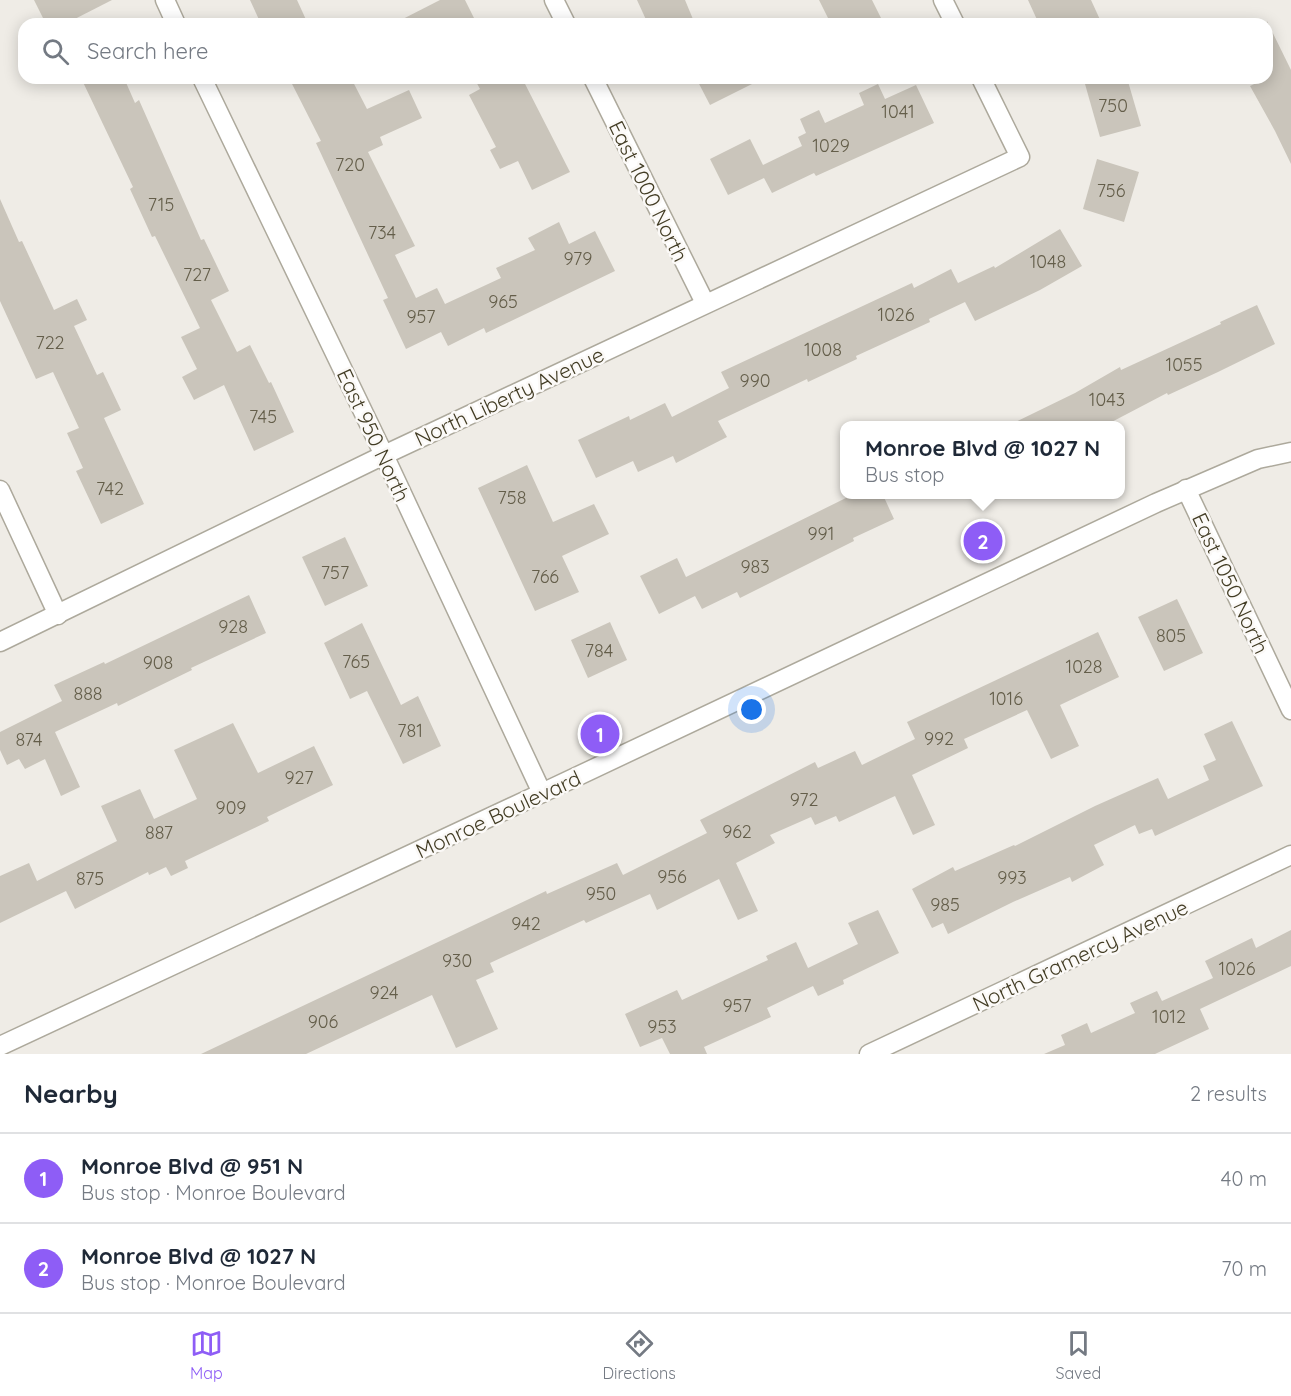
<!DOCTYPE html>
<html lang="en">
<head>
<meta charset="utf-8">
<style>
	:root { --surface:#fff; --page:#f2f2f3; --text:#1f2937; --muted:#747a83; --line:#e0e1e3; --accent:#8e5df6 }
	body { margin:0; font-family:Quicksand,sans-serif; background:var(--page); color:var(--text) }
	.you { position:absolute; left:752px; top:710px; width:21px; height:21px; margin:-15px; border:4px solid #fff; border-radius:50%; background:#1a73e8; box-shadow:0 0 0 9px #1a73e833 }
	.badge { display:grid; place-items:center; width:39px; height:39px; border-radius:50%; background:var(--accent); color:#fff; font-size:20px; font-weight:700 }
	.pin { position:absolute; translate:-50% -50%; border:3px solid #fff; box-shadow:0 2px 6px #0006 }
	.popup { position:absolute; left:840px; top:421px; width:285px; height:78px; box-sizing:border-box; display:grid; place-content:center; border-radius:12px; background:var(--surface); filter:drop-shadow(0 2px 4px #0005); font-size:20px; white-space:nowrap; color:var(--muted) }
	.popup b { font-size:22px; color:var(--text) }
	.popup::after { content:''; position:absolute; left:50%; top:100%; margin-left:-12px; border:12px solid transparent; border-top-color:var(--surface) }
	.list { margin:0; padding:0; list-style:none }
	h2 { display:flex; justify-content:space-between; align-items:center; height:78px; margin:0; padding:0 24px; font-size:26px }
	h2 small { font-size:20px; font-weight:400; color:var(--muted) }
	.list li { display:grid; grid-template-columns:39px 1fr auto; gap:18px; align-items:center; box-sizing:border-box; height:90px; padding:0 24px; border-top:2px solid var(--line) }
	.list b { display:block; font-size:22px; white-space:nowrap }
	.list p { margin:0; font-size:20px; white-space:nowrap; color:var(--muted) }
	.list em { font-size:20px; font-style:normal; color:var(--muted) }
	.icon { flex:none; width:33px; height:33px; fill:none; stroke:currentColor; stroke-width:2; stroke-linecap:round; stroke-linejoin:round }
	.map { position:relative; flex:none; width:1291px; height:1054px; overflow:hidden }
	.search { position:absolute; background:var(--surface); box-shadow:0 3px 15px #0003; left:18px; right:18px; top:18px; height:66px; display:flex; align-items:center; gap:15px; box-sizing:border-box; padding:0 21px; border-radius:18px; color:var(--muted); font-size:22px }
	.sheet { height:258px; background:var(--surface) }
	nav { display:flex; justify-content:space-around; align-items:center; box-sizing:border-box; height:84px; border-top:2px solid var(--line); background:var(--surface); font-size:16px; color:var(--muted) }
	nav a { display:grid; justify-items:center; gap:3px }
	nav .on { color:var(--accent) }
	.map>svg:first-child { display:block }
	.building { fill:#cac5bb }
	.lines { fill:none; stroke-linecap:round; stroke-linejoin:round }
	.minor-casing { stroke:#ada99c; stroke-width:21 }
	.tertiary-casing { stroke:#ada99c; stroke-width:21 }
	.minor { stroke:#fff; stroke-width:18 }
	.tertiary { stroke:#fff; stroke-width:18 }
	.labels { text-anchor:middle; dominant-baseline:central; stroke-width:5; stroke-linejoin:round; paint-order:stroke }
	.number-label { font-size:18px; fill:#645e4a }
	.street-label { font-size:21px; fill:#423c24; stroke:#fbf9f7 }
</style>
</head>
<body>
<div class="map">
<svg width="1291" height="1054" viewBox="0 0 1291 1054">
	<rect width="100%" height="100%" fill="#efece6"/>
	<g class="building">
		<polygon points="34,0 112,0 65,24 46,24"/>
		<polygon points="250,0 297,0 308,24 261,24"/>
		<polygon points="440,0 465,0 477,24 393,24"/>
		<polygon points="637,0 685,0 695,24 648,24"/>
		<polygon points="819,0 872,0 884,24 831,24"/>
		<polygon points="1028,0 1091,0 1102,24 1039,24"/>
		<polygon points="1267,21 1291,70 1291,164 1275,131 1250,86 1267,78"/>
		<polygon points="81,78 124,78 135,103 139,100 201,240 204,239 229,291 211,300 237,352 250,345 269,383 271,382 294,432 254,451 224,385 194,400 182,377 197,369 181,337 200,328 155,236 152,237 130,189 133,187"/>
		<polygon points="289,78 351,78 367,109 409,90 422,118 380,137 383,145 368,152 415,246 395,255 416,298 437,288 445,304 501,278 496,268 535,250 528,238 559,222 569,244 595,231 615,271 486,333 484,328 448,346 441,332 406,349 383,300 388,298 316,143 321,141"/>
		<polygon points="474,78 522,78 570,172 532,190 518,161 500,169 490,150 496,147 469,95 480,89"/>
		<polygon points="696,78 764,78 710,105"/>
		<polygon points="1104,78 1127,78 1141,126 1100,137 1085,84"/>
		<polygon points="878,84 885,99 916,85 934,123 816,176 814,173 772,193 764,178 728,195 710,159 750,139 763,165 802,146 798,137 806,133 800,119 819,110 825,123 864,105 859,93"/>
		<polygon points="1097,159 1139,172 1124,222 1083,209"/>
		<polygon points="0,199 19,242 22,241 54,310 77,299 87,320 74,326 97,375 103,372 121,410 104,418 144,504 101,524 76,471 83,468 67,433 79,428 53,372 36,379 0,301"/>
		<polygon points="1060,229 1082,266 1040,290 975,321 965,302 929,319 930,322 856,356 857,359 808,382 807,379 718,421 727,437 676,463 673,456 638,472 633,461 596,478 578,440 629,416 630,420 665,403 672,417 729,388 721,372 912,283 914,288 951,269 958,283 994,266 995,268"/>
		<polygon points="1257,305 1275,344 1218,372 1168,395 1167,393 1104,426 1007,426 1075,393 1120,367 1121,370 1221,324 1220,322"/>
		<polygon points="527,465 553,522 594,504 609,534 562,556 579,592 535,611 478,488"/>
		<polygon points="852,495 883,495 894,519 853,538 854,541 740,598 737,592 702,609 695,596 659,614 640,576 677,558 686,577"/>
		<polygon points="345,537 368,586 325,606 302,557"/>
		<polygon points="249,595 266,633 191,668 192,670 118,706 117,703 55,732 80,787 61,796 45,759 25,769 19,759 7,765 0,750 0,732 62,701 54,685 104,662 105,664"/>
		<polygon points="1177,599 1203,653 1164,671 1138,617"/>
		<polygon points="610,622 627,660 588,678 571,640"/>
		<polygon points="362,623 401,705 418,696 441,746 403,764 367,691 350,699 324,643"/>
		<polygon points="1098,632 1119,677 1060,705 1079,746 1051,759 1027,710 964,739 968,748 912,775 935,825 913,835 895,796 839,822 836,816 815,825 811,817 770,835 775,843 736,863 758,911 738,920 719,879 657,910 650,894 586,923 584,920 490,963 494,972 476,980 498,1029 456,1048 432,995 306,1054 201,1054 546,891 547,894 617,863 623,875 707,833 700,820 815,762 818,768 855,751 862,765 915,739 907,722"/>
		<polygon points="1232,721 1263,786 1155,836 1152,829 1139,834 1135,825 1094,845 1104,865 1072,882 1070,877 1013,902 948,934 943,923 932,928 912,889 953,867 955,871 1014,845 1015,846 1095,806 1158,778 1168,799 1209,780 1203,766 1216,760 1204,734"/>
		<polygon points="233,723 258,773 314,746 333,785 267,817 269,821 185,861 188,868 171,876 166,867 149,875 148,872 75,909 66,891 0,923 0,876 29,863 37,881 117,841 101,806 140,789 154,819 197,799 174,750"/>
		<polygon points="878,910 899,953 843,980 844,984 818,996 813,986 767,1008 771,1017 704,1047 707,1054 670,1054 662,1038 640,1047 625,1014 677,990 682,1000 768,960 766,956 796,942 808,968 858,944 848,923"/>
		<polygon points="1291,930 1291,966 1200,1009 1209,1029 1155,1054 1044,1054 1065,1045 1061,1035 1087,1023 1091,1033 1135,1013 1130,1003 1157,991 1162,1001 1213,978 1205,961 1252,938 1256,948"/>
	</g>
	<g class="lines">
		<g class="minor-casing">
			<g id="minor">
				<polyline points="165,0 176,24"/>
				<polyline points="554,0 566,24"/>
				<polyline points="943,0 955,24"/>
				<polyline points="202,78 384,455 542,793"/>
				<polyline points="593,78 705,303"/>
				<polyline points="1186,489 1291,710"/>
				<polyline points="0,490 58,615"/>
				<polyline points="0,642 384,455 1020,157 981,78"/>
				<polyline points="869,1054 1291,855"/>
			</g>
		</g>
		<g class="tertiary-casing">
			<polyline id="tertiary" points="0,1046 542,793 1156,503 1258,459 1291,452"/>
		</g>
		<use href="#minor" class="minor"/>
		<use href="#tertiary" class="tertiary"/>
	</g>
	<g class="labels">
		<g class="number-label">
			<text x="1113" y="105">750</text>
			<text x="898" y="111">1041</text>
			<text x="831" y="145">1029</text>
			<text x="350" y="164">720</text>
			<text x="1111" y="190">756</text>
			<text x="161" y="204">715</text>
			<text x="382" y="232">734</text>
			<text x="578" y="258">979</text>
			<text x="1048" y="261">1048</text>
			<text x="197" y="274">727</text>
			<text x="503" y="301">965</text>
			<text x="896" y="314">1026</text>
			<text x="421" y="316">957</text>
			<text x="50" y="342">722</text>
			<text x="823" y="349">1008</text>
			<text x="1184" y="364">1055</text>
			<text x="755" y="380">990</text>
			<text x="1107" y="399">1043</text>
			<text x="263" y="416">745</text>
			<text x="110" y="488">742</text>
			<text x="512" y="497">758</text>
			<text x="821" y="533">991</text>
			<text x="755" y="566">983</text>
			<text x="335" y="572">757</text>
			<text x="545" y="576">766</text>
			<text x="233" y="626">928</text>
			<text x="1171" y="635">805</text>
			<text x="599" y="650">784</text>
			<text x="356" y="661">765</text>
			<text x="158" y="662">908</text>
			<text x="1084" y="666">1028</text>
			<text x="88" y="693">888</text>
			<text x="1006" y="698">1016</text>
			<text x="410" y="730">781</text>
			<text x="939" y="738">992</text>
			<text x="29" y="739">874</text>
			<text x="299" y="777">927</text>
			<text x="804" y="799">972</text>
			<text x="231" y="807">909</text>
			<text x="737" y="831">962</text>
			<text x="159" y="832">887</text>
			<text x="672" y="876">956</text>
			<text x="1012" y="877">993</text>
			<text x="90" y="878">875</text>
			<text x="601" y="893">950</text>
			<text x="945" y="904">985</text>
			<text x="526" y="923">942</text>
			<text x="457" y="960">930</text>
			<text x="1237" y="968">1026</text>
			<text x="384" y="992">924</text>
			<text x="737" y="1005">957</text>
			<text x="1169" y="1016">1012</text>
			<text x="323" y="1021">906</text>
			<text x="662" y="1026">953</text>
		</g>
		<g class="street-label">
			<text transform="translate(649 191) rotate(64)">East 1000 North</text>
			<text transform="translate(509 396) rotate(-25)">North Liberty Avenue</text>
			<text transform="translate(374 435) rotate(65)">East 950 North</text>
			<text transform="translate(1231 583) rotate(65)">East 1050 North</text>
			<text transform="translate(498 814) rotate(-25)">Monroe Boulevard</text>
			<text transform="translate(1080 955) rotate(-25)">North Gramercy Avenue</text>
		</g>
	</g>
</svg>
<div class="you"></div>
<div class="pin badge" style="left:600px;top:734px">1</div>
<div class="pin badge" style="left:983px;top:541px">2</div>
<div class="popup"><b>Monroe Blvd @ 1027 N</b>Bus stop</div>
<div class="search"><svg class="icon" aria-label="search" viewBox="0 0 24 24"><circle cx="10" cy="10" r="6"/><path d="M15 15l6 6"/></svg>Search here</div>
</div>
<section class="sheet">
<h2>Nearby<small>2 results</small></h2>
<ul class="list">
<li><span class="badge">1</span><div><b>Monroe Blvd @ 951 N</b><p>Bus stop · Monroe Boulevard</p></div><em>40 m</em></li>
<li><span class="badge">2</span><div><b>Monroe Blvd @ 1027 N</b><p>Bus stop · Monroe Boulevard</p></div><em>70 m</em></li>
</ul>
</section>
<nav>
<a class="on"><svg class="icon" aria-label="map" viewBox="0 0 24 24"><path d="M3 6l6-2 6 2 6-2v14l-6 2-6-2-6 2zM9 4v14M15 6v14"/></svg>Map</a>
<a><svg class="icon" aria-label="directions" viewBox="0 0 24 24"><path d="M12 3l9 9-9 9-9-9zM9 14v-3h6M13 9l2 2-2 2"/></svg>Directions</a>
<a><svg class="icon" aria-label="saved" viewBox="0 0 24 24"><path d="M7 4h10v16l-5-4-5 4z"/></svg>Saved</a>
</nav>
</body>
</html>
